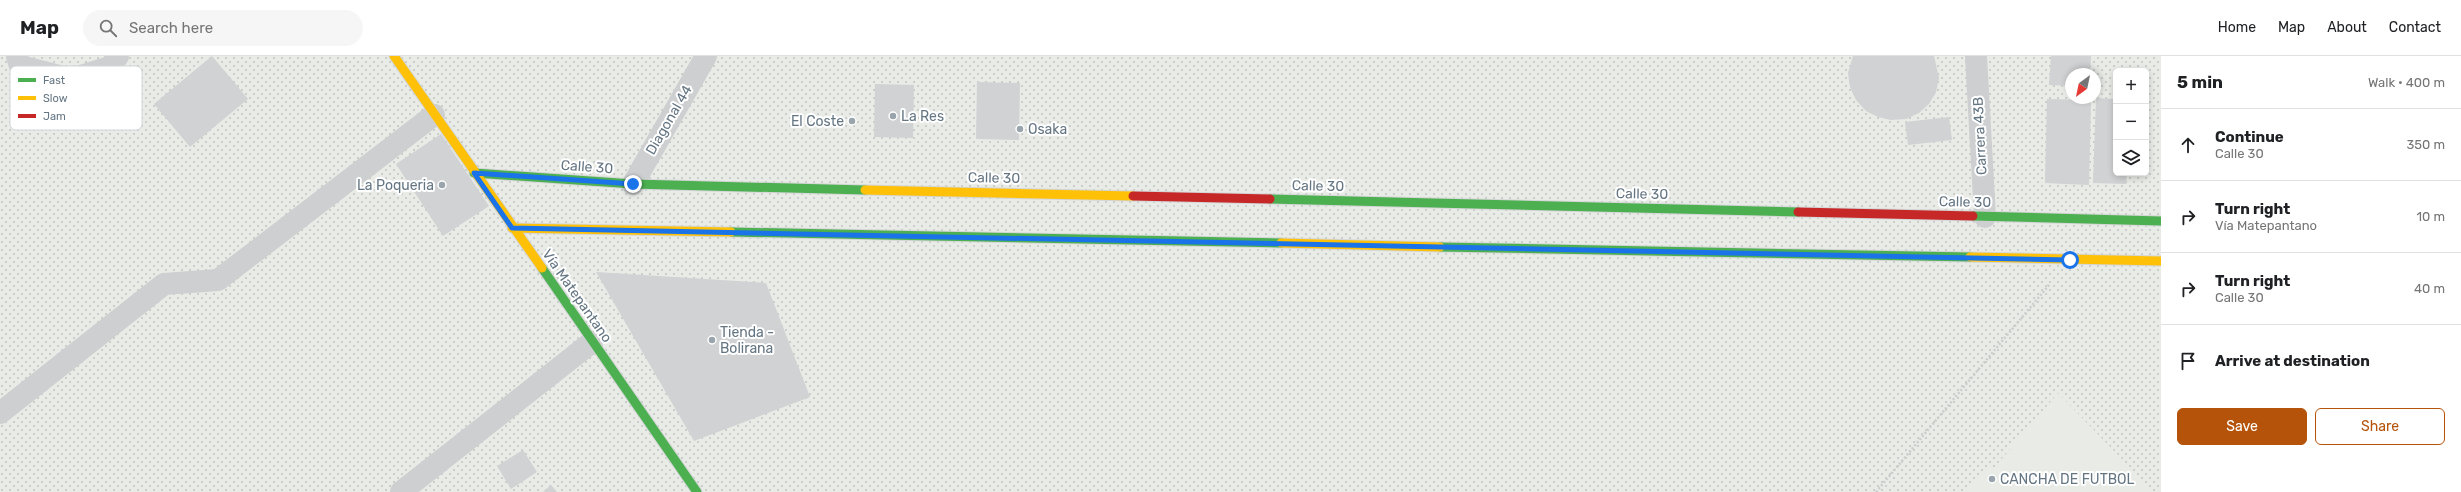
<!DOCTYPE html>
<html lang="en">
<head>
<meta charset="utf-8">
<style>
	:root { --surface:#fff; --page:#f6f6f6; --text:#202124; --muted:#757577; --line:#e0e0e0; --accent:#b45309 }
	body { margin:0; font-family:Rubik,sans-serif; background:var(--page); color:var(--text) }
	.controls { position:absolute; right:12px; top:12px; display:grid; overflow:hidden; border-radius:6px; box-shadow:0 2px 6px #0003 }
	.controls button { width:36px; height:36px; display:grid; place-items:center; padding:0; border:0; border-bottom:1px solid var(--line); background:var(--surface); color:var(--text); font:20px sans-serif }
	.compass { position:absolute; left:2065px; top:12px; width:36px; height:36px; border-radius:50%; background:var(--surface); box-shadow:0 2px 6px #0003; rotate:213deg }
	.stop { position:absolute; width:12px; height:12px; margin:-9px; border:3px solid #1a73e8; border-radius:50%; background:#fff }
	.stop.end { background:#1a73e8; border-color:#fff; box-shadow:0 1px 4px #0008 }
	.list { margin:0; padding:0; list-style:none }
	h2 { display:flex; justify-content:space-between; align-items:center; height:52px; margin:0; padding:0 16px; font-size:17px }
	h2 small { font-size:13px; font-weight:400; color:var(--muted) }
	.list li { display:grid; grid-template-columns:26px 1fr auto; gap:12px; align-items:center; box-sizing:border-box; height:72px; padding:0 16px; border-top:1px solid var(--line) }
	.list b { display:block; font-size:15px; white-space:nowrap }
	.list p { margin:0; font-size:13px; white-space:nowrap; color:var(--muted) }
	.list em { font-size:13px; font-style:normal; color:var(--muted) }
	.actions { display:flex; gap:8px; padding:12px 16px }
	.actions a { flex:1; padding:9px 0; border:1px solid var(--accent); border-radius:6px; text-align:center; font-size:14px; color:var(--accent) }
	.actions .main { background:var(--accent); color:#fff }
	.icon { flex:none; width:22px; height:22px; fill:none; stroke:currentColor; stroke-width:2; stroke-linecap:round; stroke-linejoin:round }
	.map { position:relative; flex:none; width:2161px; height:436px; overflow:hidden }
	header { display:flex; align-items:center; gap:24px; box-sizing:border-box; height:56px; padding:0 20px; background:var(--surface); border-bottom:1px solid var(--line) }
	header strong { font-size:19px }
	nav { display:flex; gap:22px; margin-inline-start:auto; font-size:14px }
	.search { width:280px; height:36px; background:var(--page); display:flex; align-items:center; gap:10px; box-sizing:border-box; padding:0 14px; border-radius:22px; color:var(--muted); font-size:15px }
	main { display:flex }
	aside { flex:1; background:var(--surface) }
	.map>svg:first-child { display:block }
	.grass { fill:url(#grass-dots); fill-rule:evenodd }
	.garden { fill:#e8ebe6 }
	.building { fill:#d0d2d3 }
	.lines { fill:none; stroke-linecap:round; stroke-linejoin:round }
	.fast-casing { stroke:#d5d6d7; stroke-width:11 }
	.slow-casing { stroke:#d5d6d7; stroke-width:11 }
	.jam-casing { stroke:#d5d6d7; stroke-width:11 }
	.path { stroke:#cbcccd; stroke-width:2.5; stroke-dasharray:2 2; stroke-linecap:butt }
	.street { stroke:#cecfd0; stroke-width:22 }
	.fast { stroke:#4caf50; stroke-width:9 }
	.slow { stroke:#ffc107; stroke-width:9 }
	.jam { stroke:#c62828; stroke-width:9 }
	.route { stroke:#1a73e8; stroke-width:5 }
	.poi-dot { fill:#99a4ac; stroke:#fff; stroke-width:1.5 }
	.labels { text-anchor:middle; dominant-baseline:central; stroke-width:4; stroke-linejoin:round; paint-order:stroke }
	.poi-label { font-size:14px; fill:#657683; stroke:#fff; text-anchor:start }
	.street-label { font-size:14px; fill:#657683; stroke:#fff }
	.key { fill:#fff; stroke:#d1d6da; stroke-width:1 }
	.key-label { font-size:11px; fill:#657683 }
</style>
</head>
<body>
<header>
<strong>Map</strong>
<div class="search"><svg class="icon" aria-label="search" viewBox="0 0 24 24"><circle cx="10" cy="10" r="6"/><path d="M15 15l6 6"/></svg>Search here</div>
<nav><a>Home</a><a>Map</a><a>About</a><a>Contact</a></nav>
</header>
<main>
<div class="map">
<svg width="2161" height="436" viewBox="0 0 2161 436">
	<defs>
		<pattern id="grass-dots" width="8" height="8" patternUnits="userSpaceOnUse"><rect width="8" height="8" fill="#e8ebe6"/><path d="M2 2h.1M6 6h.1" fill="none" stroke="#c0c3c0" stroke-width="1.8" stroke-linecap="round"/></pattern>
	</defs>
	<rect width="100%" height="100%" fill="#f9f9f9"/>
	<path class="grass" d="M0 0H2161V436H0ZM2116 15H2146V117H2116ZM2071 18H2095V42H2071Z"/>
	<polygon class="garden" points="2058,337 2154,436 1967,436 1990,410 1993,413"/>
	<g class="building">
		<polygon points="212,0 248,43 190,91 154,48"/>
		<polygon points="1853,0 1934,0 1939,22 1936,36 1929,48 1919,57 1906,63 1891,64 1878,61 1866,55 1856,44 1850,31 1848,17"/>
		<polygon points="2051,0 2091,0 2090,18 2071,18 2071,30 2049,29"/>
		<polygon points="977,26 1020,27 1019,84 976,83"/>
		<polygon points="875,28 914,29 913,82 874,81"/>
		<polygon points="2096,42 2116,43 2116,117 2127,117 2126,128 2093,127"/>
		<polygon points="2047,43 2091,44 2089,129 2045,127"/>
		<polygon points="1949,61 1952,84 1908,89 1905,66"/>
		<polygon points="441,78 489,150 443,180 396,108"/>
		<polygon points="596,216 766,227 810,341 694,385"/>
		<polygon points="523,394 537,416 511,433 497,410"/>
		<polygon points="551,429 557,436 543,436"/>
	</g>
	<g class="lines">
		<g class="fast-casing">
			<g id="fast">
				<polyline points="474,117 633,128 865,134"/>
				<polyline points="1270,143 1798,156"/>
				<polyline points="1973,160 2161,165"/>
				<polyline points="731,176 1281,187"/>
				<polyline points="1440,191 1970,201"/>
				<polyline points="542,212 697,436"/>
			</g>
		</g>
		<g class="slow-casing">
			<g id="slow">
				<polyline points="394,0 542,212"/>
				<polyline points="865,134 1133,140"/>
				<polyline points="512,172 731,176"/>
				<polyline points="1281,187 1440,191"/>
				<polyline points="1970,201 2161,205"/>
			</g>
		</g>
		<g class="jam-casing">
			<g id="jam">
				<polyline points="1133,140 1270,143"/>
				<polyline points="1798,156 1973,160"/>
			</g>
		</g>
		<polyline class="path" points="1876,436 2049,229"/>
		<g class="street">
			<polyline points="17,0 20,10 71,23 110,11 118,0"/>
			<polyline points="1976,0 1985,161"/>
			<polyline points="633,128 706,0"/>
			<polyline points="0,357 164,228 218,224 434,59"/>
			<polyline points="401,436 592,286"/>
		</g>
		<use href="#fast" class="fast"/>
		<use href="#slow" class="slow"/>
		<use href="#jam" class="jam"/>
	</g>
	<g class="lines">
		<polyline class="route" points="633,128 474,117 512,172 2070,204"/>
	</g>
	<g class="poi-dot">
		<circle cx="893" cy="60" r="4"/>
		<circle cx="852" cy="65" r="4"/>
		<circle cx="1020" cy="73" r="4"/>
		<circle cx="442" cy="129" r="4"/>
		<circle cx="712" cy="284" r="4"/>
		<circle cx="1992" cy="423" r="4"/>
	</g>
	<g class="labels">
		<g class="poi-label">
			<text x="901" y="60">La Res</text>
			<text x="844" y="65" text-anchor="end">El Coste</text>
			<text x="1028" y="73">Osaka</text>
			<text x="434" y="129" text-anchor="end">La Poqueria</text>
			<text x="720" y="276">Tienda -<tspan x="720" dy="16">Bolirana</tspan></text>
			<text x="2000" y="423">CANCHA DE FUTBOL</text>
		</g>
		<g class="street-label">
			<text transform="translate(669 64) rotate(-60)">Diagonal 44</text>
			<text transform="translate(1980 80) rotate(-93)">Carrera 43B</text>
			<text transform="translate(587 111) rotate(4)">Calle 30</text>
			<text transform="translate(994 122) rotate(1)">Calle 30</text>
			<text transform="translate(1318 130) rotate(1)">Calle 30</text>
			<text transform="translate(1642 138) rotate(1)">Calle 30</text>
			<text transform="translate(1965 146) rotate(1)">Calle 30</text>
			<text transform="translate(577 240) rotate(55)">Vía Matepantano</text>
		</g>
	</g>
	<rect x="10" y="10" width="132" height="64" rx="6" class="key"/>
	<rect x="18" y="22" width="18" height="4" fill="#4caf50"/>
	<rect x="18" y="40" width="18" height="4" fill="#ffc107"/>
	<rect x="18" y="58" width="18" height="4" fill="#c62828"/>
	<g class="key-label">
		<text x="43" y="28">Fast</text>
		<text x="43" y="46">Slow</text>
		<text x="43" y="64">Jam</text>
	</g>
</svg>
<div class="controls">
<button>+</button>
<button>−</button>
<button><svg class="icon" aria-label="layers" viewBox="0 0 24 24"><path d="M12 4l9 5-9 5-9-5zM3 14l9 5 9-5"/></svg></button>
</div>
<svg class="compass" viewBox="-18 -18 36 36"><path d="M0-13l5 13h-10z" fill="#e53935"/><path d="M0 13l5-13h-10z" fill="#757577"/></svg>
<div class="stop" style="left:2070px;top:204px"></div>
<div class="stop end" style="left:633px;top:128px"></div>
</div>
<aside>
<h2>5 min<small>Walk · 400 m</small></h2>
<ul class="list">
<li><svg class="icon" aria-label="ahead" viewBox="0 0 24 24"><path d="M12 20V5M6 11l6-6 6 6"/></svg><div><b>Continue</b><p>Calle 30</p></div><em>350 m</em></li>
<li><svg class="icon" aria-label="right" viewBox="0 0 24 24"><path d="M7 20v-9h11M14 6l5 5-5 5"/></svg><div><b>Turn right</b><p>Vía Matepantano</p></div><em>10 m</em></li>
<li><svg class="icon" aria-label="right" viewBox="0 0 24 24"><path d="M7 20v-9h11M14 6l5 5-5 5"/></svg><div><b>Turn right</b><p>Calle 30</p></div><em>40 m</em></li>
<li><svg class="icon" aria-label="arrive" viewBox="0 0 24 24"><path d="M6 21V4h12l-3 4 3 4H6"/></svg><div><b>Arrive at destination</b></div></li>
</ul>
<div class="actions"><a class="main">Save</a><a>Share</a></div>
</aside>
</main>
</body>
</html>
